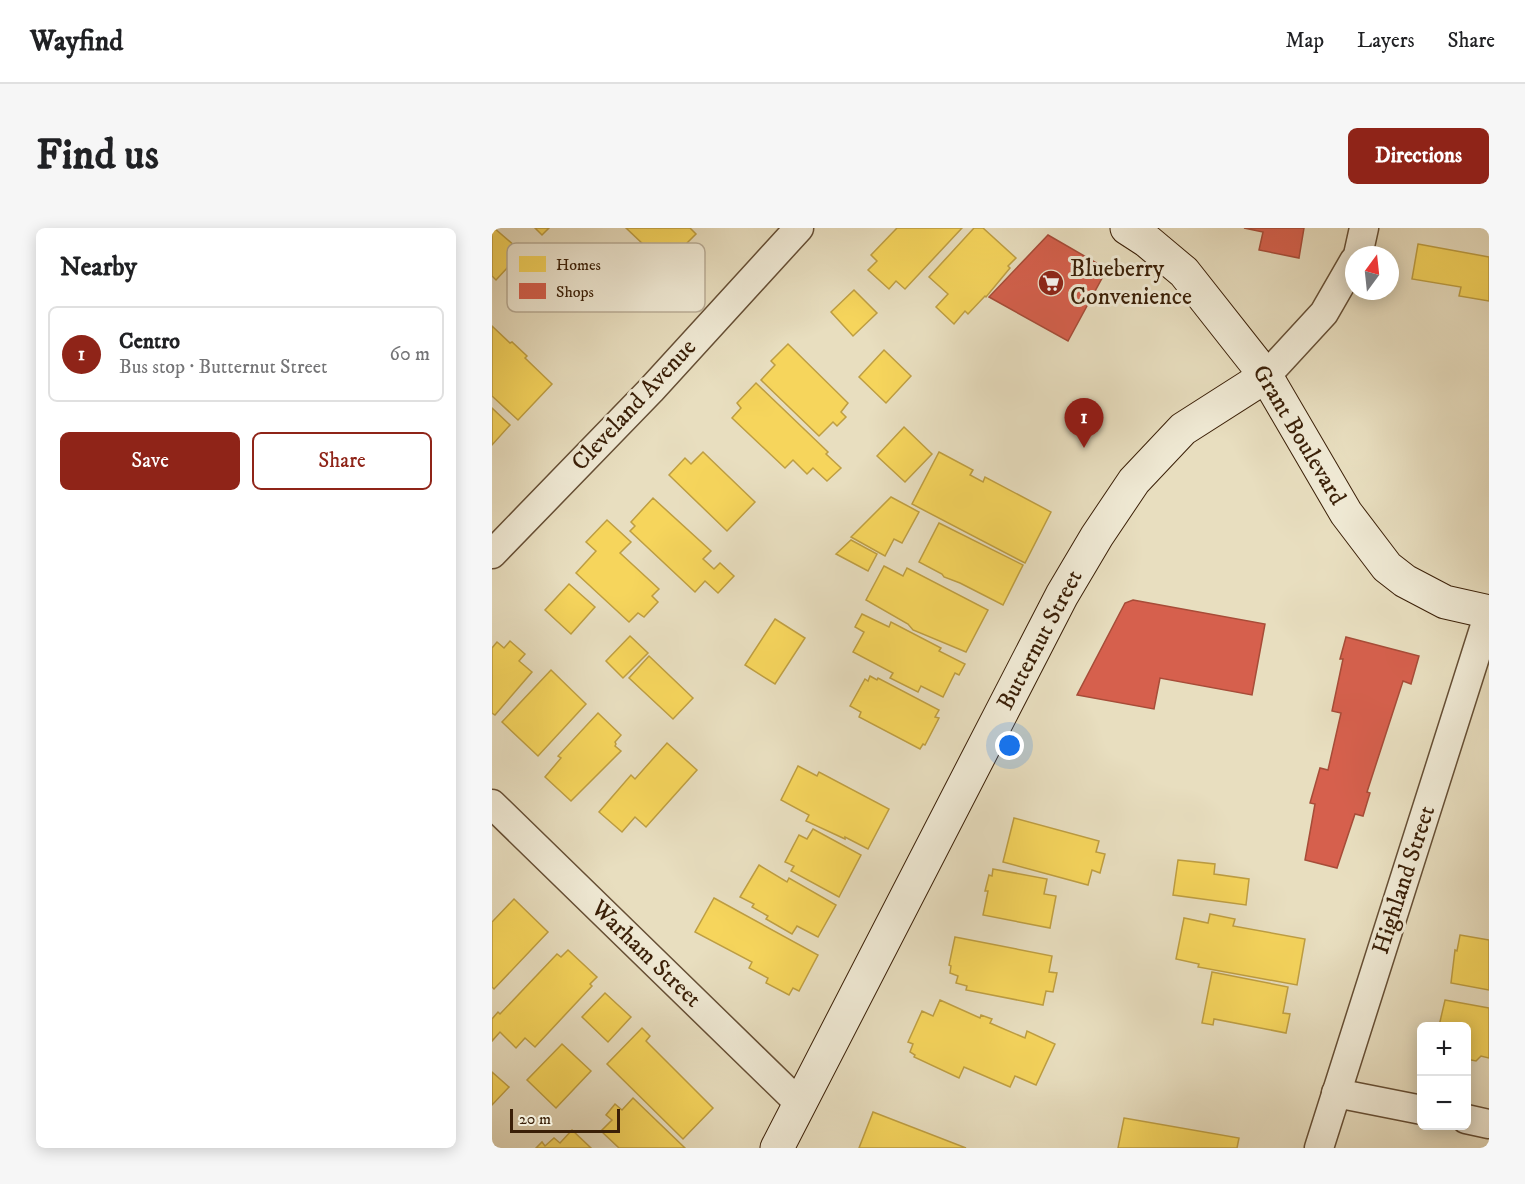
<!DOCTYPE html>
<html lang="en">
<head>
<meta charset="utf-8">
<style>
	:root { --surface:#fff; --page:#f6f6f6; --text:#202124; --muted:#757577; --line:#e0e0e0; --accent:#8f2418 }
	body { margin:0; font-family:"IM FELL DW Pica",serif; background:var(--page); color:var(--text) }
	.controls { position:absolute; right:18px; bottom:18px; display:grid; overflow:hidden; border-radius:9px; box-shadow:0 3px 15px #0003 }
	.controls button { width:54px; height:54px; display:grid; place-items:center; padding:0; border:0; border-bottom:2px solid var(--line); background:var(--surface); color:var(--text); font:30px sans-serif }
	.compass { position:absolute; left:853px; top:18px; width:54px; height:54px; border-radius:50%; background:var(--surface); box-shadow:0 3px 15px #0003; rotate:15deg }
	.scale { position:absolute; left:18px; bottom:15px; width:110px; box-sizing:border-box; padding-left:6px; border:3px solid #3a1f07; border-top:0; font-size:16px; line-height:21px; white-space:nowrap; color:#3a1f07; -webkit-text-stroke:4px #f0ead5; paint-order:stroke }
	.you { position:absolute; left:518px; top:518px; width:21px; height:21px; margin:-15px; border:4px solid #fff; border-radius:50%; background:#1a73e8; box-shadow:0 0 0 9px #1a73e833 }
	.badge { display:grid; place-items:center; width:39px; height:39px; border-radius:50%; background:var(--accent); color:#fff; font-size:20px; font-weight:700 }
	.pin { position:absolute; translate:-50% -50px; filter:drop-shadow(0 2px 3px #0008) }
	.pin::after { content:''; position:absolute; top:32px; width:21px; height:18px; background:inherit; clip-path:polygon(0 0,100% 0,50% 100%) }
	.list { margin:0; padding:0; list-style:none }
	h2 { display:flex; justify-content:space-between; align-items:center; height:78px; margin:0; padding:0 24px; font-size:26px }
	h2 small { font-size:20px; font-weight:400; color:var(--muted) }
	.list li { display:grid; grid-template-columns:39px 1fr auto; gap:18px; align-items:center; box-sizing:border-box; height:96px; margin:0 12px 12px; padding:0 12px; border:2px solid var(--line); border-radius:9px }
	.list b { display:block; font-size:22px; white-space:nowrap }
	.list p { margin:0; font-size:20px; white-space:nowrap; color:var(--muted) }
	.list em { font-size:20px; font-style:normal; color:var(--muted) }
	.actions { display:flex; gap:12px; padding:18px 24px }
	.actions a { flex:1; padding:14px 0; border:2px solid var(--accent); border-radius:9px; text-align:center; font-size:21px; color:var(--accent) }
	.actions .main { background:var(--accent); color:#fff }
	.map { position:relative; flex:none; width:997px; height:920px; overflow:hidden; border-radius:9px }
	header { display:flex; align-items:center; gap:36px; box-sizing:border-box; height:84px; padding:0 30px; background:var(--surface); border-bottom:2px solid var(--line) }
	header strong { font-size:28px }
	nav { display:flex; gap:33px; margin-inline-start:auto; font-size:21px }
	.intro { display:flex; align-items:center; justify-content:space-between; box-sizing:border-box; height:144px; padding:0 36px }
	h1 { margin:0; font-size:42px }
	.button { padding:15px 27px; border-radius:9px; background:var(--accent); color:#fff; font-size:21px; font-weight:700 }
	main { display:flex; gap:36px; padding:0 36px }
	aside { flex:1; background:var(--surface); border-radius:9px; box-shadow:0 3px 15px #0003 }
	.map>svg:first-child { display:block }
	.homes { fill:#f6d55c; stroke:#be9e42; stroke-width:1.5 }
	.shops { fill:#d6604d; stroke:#a74c38; stroke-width:1.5 }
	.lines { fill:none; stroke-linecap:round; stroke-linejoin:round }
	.street-casing { stroke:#664f35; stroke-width:31 }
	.secondary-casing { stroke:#3a1f07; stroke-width:35 }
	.street { stroke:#f0ead5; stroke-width:28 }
	.secondary { stroke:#f0ead5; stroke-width:33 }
	.labels { text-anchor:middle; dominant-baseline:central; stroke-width:6; stroke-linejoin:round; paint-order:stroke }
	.poi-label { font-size:24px; fill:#3a1f07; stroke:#f0ead5; text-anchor:start }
	.street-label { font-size:24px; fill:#3a1f07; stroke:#f0ead5 }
	.key { fill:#f0ead5; stroke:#b9ad97; stroke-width:1.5 }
	.key-label { font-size:16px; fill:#3a1f07 }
</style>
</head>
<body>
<header>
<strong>Wayfind</strong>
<nav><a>Map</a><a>Layers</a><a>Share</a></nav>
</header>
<div class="intro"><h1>Find us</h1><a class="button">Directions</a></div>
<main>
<aside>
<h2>Nearby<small></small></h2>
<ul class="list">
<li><span class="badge">1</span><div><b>Centro</b><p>Bus stop · Butternut Street</p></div><em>60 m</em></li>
</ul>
<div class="actions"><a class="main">Save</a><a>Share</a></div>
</aside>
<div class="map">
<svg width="997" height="920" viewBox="0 0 997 920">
	<rect width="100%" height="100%" fill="#e8debf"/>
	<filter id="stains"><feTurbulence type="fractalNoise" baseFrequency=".00333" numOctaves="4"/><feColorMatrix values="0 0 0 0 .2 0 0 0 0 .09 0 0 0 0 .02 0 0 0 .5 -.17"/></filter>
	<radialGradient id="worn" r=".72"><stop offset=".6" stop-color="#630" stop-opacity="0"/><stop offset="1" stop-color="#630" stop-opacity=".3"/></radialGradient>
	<g class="homes">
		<polygon points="2,0 30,24 4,52 0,48 0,2"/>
		<polygon points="43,0 57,0 50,7"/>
		<polygon points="134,0 198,0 204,6 173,37"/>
		<polygon points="405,0 470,0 413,61 404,53 397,61 376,42 385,33 379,27"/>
		<polygon points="482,0 491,0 524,30 516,38 518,40 494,69 493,68 476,86 473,83 462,96 444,79 456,66 437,49"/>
		<polygon points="926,16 997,29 997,73 967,68 969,59 920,51"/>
		<polygon points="362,62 385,85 361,108 339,84"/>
		<polygon points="0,98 18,115 20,114 35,128 33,130 60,156 26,192 0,168"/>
		<polygon points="296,116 356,175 349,184 354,189 345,198 341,194 327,208 269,152 283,137 279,133"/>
		<polygon points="392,122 419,148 394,175 367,149"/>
		<polygon points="264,155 336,224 334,226 349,240 335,253 321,240 315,246 301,232 293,240 240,190 249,180 245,175"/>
		<polygon points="0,180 18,197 0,217"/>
		<polygon points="412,199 440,226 413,254 385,228"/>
		<polygon points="211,224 263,274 235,303 177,247 193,230 199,236"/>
		<polygon points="447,224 481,242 478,247 491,254 493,249 559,284 533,335 420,276"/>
		<polygon points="399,269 427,284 410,315 402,311 393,328 359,309"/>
		<polygon points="161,270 219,323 211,331 222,341 228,335 242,348 226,365 213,353 203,364 138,303 143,298 139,294"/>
		<polygon points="115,292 139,314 128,325 167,361 160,368 166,374 152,389 146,385 137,394 84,345 104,323 94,314"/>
		<polygon points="447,295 531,337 511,377 468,355 452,349 450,346 427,334"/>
		<polygon points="359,312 385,326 376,343 344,326"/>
		<polygon points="392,338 411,348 415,340 496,382 474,424 421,402 416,396 374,372"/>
		<polygon points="77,356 103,379 79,406 53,382"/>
		<polygon points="370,386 397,399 399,394 449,420 447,423 473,436 467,447 463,445 451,469 429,458 426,464 398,450 401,445 361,424 372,404 363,399"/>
		<polygon points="283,391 313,410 283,456 253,437"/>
		<polygon points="138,408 156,425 131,450 114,433"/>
		<polygon points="18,413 33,426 27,433 40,444 3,487 0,485 0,420 5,414 12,420"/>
		<polygon points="157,428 201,470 181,491 137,450"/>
		<polygon points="59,442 94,476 46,528 10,494"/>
		<polygon points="378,448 385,452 386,450 447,482 443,489 447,490 433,517 431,516 428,521 367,489 369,484 358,478 373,451 376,453"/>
		<polygon points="106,485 129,507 123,514 124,516 123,518 129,523 79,573 53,549 69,530 66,528"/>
		<polygon points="175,515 205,542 154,599 143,589 130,604 107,584 139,547 143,551"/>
		<polygon points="306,538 325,548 327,544 397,581 376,621 353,609 353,611 314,593 317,587 289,572"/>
		<polygon points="522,590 607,613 604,624 613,626 608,645 600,642 596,657 511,634"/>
		<polygon points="321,601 369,627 347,669 299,643 302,638 293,634 307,607 315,611"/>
		<polygon points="686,632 723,636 722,646 757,651 754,677 681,667"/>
		<polygon points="267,637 295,654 297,650 344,677 326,709 305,698 300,706 274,691 276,688 260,679 262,676 248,669"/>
		<polygon points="501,641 555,651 552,666 564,668 558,700 491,687 496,663 493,663 497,647 500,648"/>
		<polygon points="222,670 326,727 307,763 301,760 297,767 274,755 276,750 257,740 260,734 203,704"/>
		<polygon points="22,671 56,704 2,761 0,759 0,694"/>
		<polygon points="718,686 743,691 741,698 813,711 805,757 706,739 707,736 684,731 692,690 716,695"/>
		<polygon points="968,707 997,712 997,762 959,755 963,722 965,723"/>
		<polygon points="463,709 560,728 557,744 565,745 561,764 554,763 551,777 474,762 475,758 464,755 466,748 458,745 459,738 457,737"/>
		<polygon points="76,722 105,749 98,756 100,758 43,819 33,810 24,820 8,804 0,813 0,791 6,784 8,786 65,726 69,729"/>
		<polygon points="720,744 796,759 791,785 798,786 794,805 722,791 721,797 710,795"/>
		<polygon points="113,765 139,789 116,814 90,789"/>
		<polygon points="448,772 488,790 489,787 500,791 498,795 533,810 535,803 563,816 544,857 523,848 518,859 472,839 467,850 422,829 423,827 418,824 421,816 416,814 430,783 441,788"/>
		<polygon points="953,772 997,780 997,830 989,828 984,833 974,831 974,798 947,798"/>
		<polygon points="150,800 158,808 154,813 221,880 191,911 115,836"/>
		<polygon points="70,816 99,843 64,880 35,852"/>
		<polygon points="0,844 17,859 0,877"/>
		<polygon points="141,870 193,920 127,920 109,903 120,892 114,887 123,876 130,882"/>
		<polygon points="381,884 474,920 367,920"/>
		<polygon points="632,890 747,910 745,920 626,920"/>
		<polygon points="80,902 99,920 44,920 50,914 53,918 62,910 68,915"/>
	</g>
	<g class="shops">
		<polygon points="752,0 812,0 807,30 767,22 771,4"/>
		<polygon points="556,7 615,41 576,113 497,69"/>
		<polygon points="641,372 773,396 760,467 668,450 662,481 585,467 633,375"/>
		<polygon points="854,409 927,428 919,456 911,453 875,564 878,565 871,588 863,586 845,640 813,632 823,576 818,575 828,540 836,542 849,485 840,483 851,431 848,431"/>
	</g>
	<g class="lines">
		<g class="street-casing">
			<g id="street">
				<polyline points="866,27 872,0"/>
				<polyline points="774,148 832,85 862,33"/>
				<polyline points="0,326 159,162 307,0"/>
				<polyline points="0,576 308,876"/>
				<polyline points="844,865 930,882"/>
				<polyline points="974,891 997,896"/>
				<polyline points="827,920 997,385"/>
			</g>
		</g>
		<g class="secondary-casing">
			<g id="secondary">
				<polyline points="635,0 655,13 692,44 774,148 854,285 895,339 913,353 953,374 997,384"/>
				<polyline points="285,920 570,367 605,308 642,253 691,201 774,148"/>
			</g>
		</g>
		<use href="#street" class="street"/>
		<use href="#secondary" class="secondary"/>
	</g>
	<defs>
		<g id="supermarket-disc" transform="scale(1.35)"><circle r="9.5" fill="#8f2418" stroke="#f0ead5"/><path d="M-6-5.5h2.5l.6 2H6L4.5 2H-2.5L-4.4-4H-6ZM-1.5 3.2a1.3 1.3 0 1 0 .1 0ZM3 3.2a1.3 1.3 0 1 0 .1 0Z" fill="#fff"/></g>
	</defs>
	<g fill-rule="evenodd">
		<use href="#supermarket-disc" x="559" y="55"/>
	</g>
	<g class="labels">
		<g class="poi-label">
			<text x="578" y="41">Blueberry<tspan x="578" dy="28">Convenience</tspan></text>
		</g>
		<g class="street-label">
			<text transform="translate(142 177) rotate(-47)">Cleveland Avenue</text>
			<text transform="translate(807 207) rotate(59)">Grant Boulevard</text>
			<text transform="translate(548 412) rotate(-62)">Butternut Street</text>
			<text transform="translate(912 652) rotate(-72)">Highland Street</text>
			<text transform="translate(154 726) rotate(44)">Warham Street</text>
		</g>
	</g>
	<rect x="15" y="15" width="198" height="69" rx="9" class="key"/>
	<rect x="27" y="28" width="27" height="16" fill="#f6d55c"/>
	<rect x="27" y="55" width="27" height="16" fill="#d6604d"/>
	<g class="key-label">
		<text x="64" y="42">Homes</text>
		<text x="64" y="69">Shops</text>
	</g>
	<rect width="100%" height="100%" filter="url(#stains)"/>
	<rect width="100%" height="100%" fill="url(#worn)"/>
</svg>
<div class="controls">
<button>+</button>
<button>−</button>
</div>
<svg class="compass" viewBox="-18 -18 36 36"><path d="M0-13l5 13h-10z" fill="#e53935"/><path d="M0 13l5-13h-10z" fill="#757577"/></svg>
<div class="scale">20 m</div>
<div class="you"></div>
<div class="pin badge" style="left:592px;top:220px">1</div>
</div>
</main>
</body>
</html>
